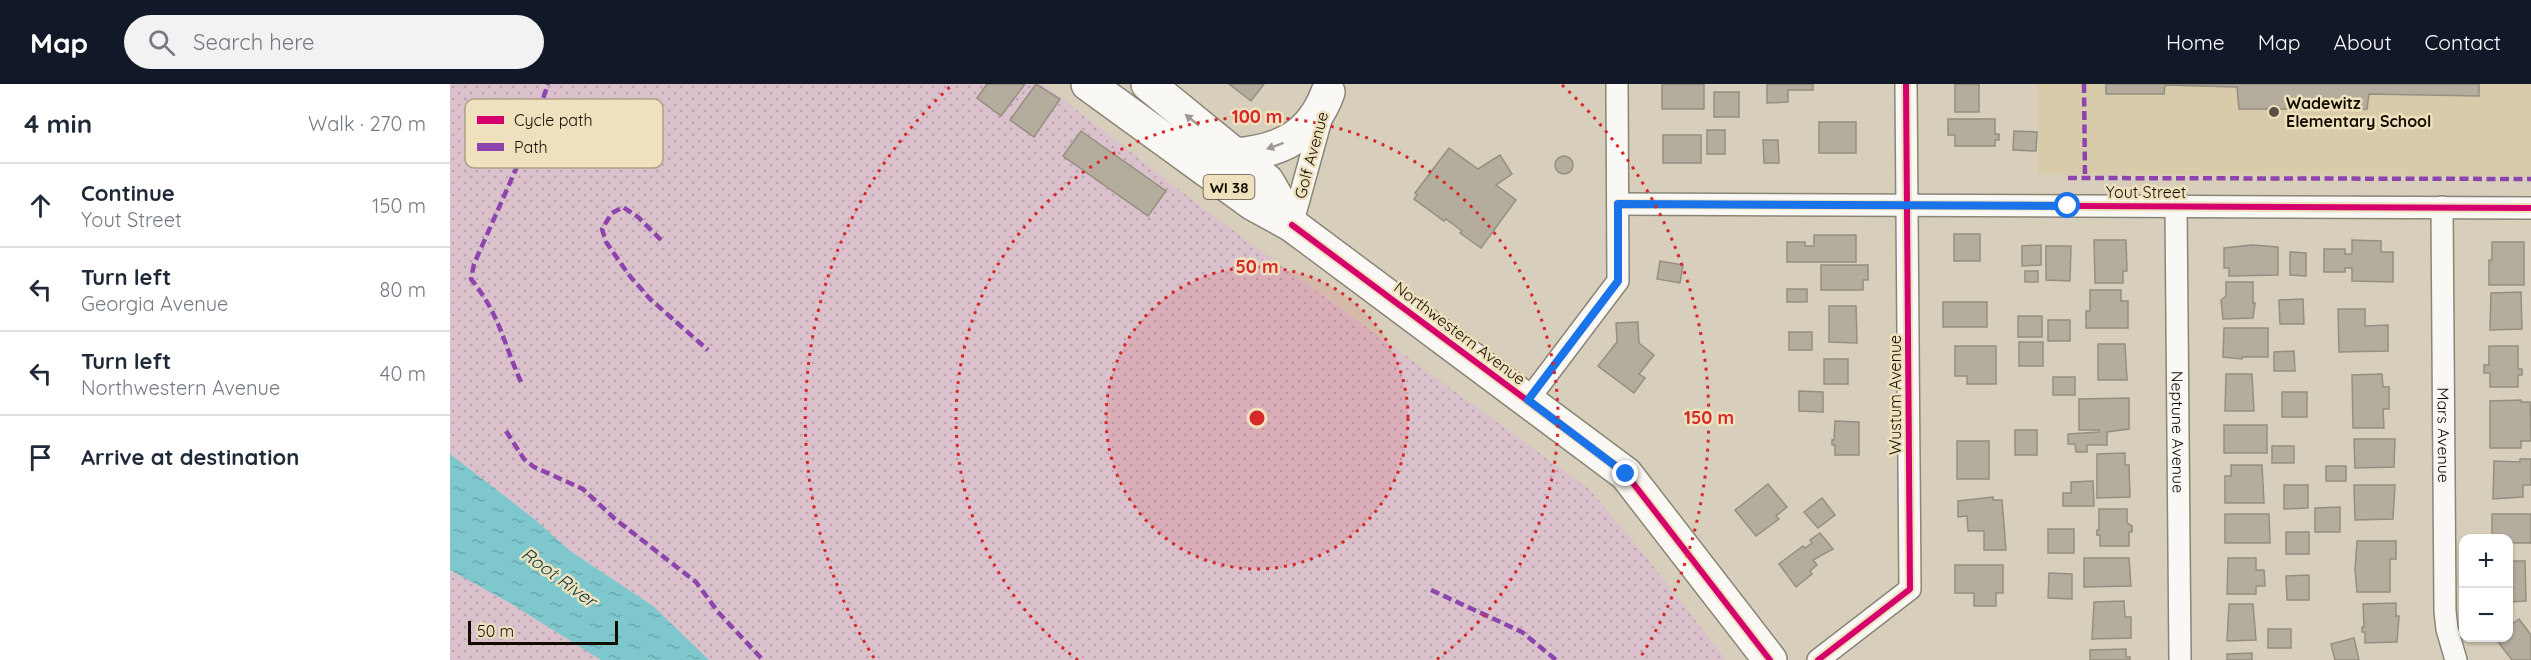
<!DOCTYPE html>
<html lang="en">
<head>
<meta charset="utf-8">
<style>
	:root { --surface:#fff; --page:#f2f2f3; --text:#1f2937; --muted:#747a83; --line:#e0e1e3; --accent:#111827 }
	body { margin:0; font-family:Quicksand,sans-serif; background:var(--page); color:var(--text) }
	.controls { position:absolute; right:18px; bottom:18px; display:grid; overflow:hidden; border-radius:12px; box-shadow:0 2px 4px #0004 }
	.controls button { width:54px; height:54px; display:grid; place-items:center; padding:0; border:0; border-bottom:2px solid var(--line); background:var(--surface); color:var(--text); font:30px sans-serif }
	.scale { position:absolute; left:18px; bottom:15px; width:150px; box-sizing:border-box; padding-left:6px; border:3px solid #120d03; border-top:0; font-size:16px; line-height:21px; white-space:nowrap; color:#120d03; -webkit-text-stroke:4px #efe1bd; paint-order:stroke }
	.stop { position:absolute; width:18px; height:18px; margin:-14px; border:4px solid #1a73e8; border-radius:50%; background:#fff }
	.stop.end { background:#1a73e8; border-color:#fff; box-shadow:0 2px 6px #0008 }
	.list { margin:0; padding:0; list-style:none }
	h2 { display:flex; justify-content:space-between; align-items:center; height:78px; margin:0; padding:0 24px; font-size:26px }
	h2 small { font-size:20px; font-weight:400; color:var(--muted) }
	.list li { display:grid; grid-template-columns:39px 1fr auto; gap:18px; align-items:center; box-sizing:border-box; height:84px; padding:0 24px; border-top:2px solid var(--line) }
	.list b { display:block; font-size:22px; white-space:nowrap }
	.list p { margin:0; font-size:20px; white-space:nowrap; color:var(--muted) }
	.list em { font-size:20px; font-style:normal; color:var(--muted) }
	.icon { flex:none; width:33px; height:33px; fill:none; stroke:currentColor; stroke-width:2; stroke-linecap:round; stroke-linejoin:round }
	.map { position:relative; flex:none; width:2081px; height:576px; overflow:hidden }
	header { display:flex; align-items:center; gap:36px; box-sizing:border-box; height:84px; padding:0 30px; background:var(--accent); color:#fff }
	header strong { font-size:28px }
	nav { display:flex; gap:33px; margin-inline-start:auto; font-size:21px }
	.search { width:420px; height:54px; background:var(--page); display:flex; align-items:center; gap:15px; box-sizing:border-box; padding:0 21px; border-radius:33px; color:var(--muted); font-size:22px }
	main { display:flex }
	aside { flex:1; background:var(--surface) }
	.map>svg:first-child { display:block }
	.built { fill:#d8cbaa }
	.grass { fill:url(#grass-dots) }
	.water { fill:url(#water-ripples) }
	.building { fill:#b4ad9e; stroke:#948f80; stroke-width:1.5 }
	.lines { fill:none; stroke-linecap:round; stroke-linejoin:round }
	.minor-casing { stroke:#8b8576; stroke-width:24 }
	.primary-casing { stroke:#8b8576; stroke-width:36 }
	.minor { stroke:#f9f8f5; stroke-width:21 }
	.primary { stroke:#f9f8f5; stroke-width:33 }
	.quiet { stroke:#8e44ad; stroke-width:4.5; stroke-dasharray:9 4.5; stroke-linecap:butt }
	.cycleway-casing { stroke:#efe1bd; stroke-width:10 }
	.cycleway { stroke:#d6006c; stroke-width:6 }
	.oneway { fill:#9d9a94 }
	.route { stroke:#1a73e8; stroke-width:8 }
	.ring { fill:none; stroke:#d62828; stroke-width:3; stroke-dasharray:3 6 }
	.poi-dot { fill:#575143; stroke:#efe1bd; stroke-width:2 }
	.labels { text-anchor:middle; dominant-baseline:central; stroke-width:5; stroke-linejoin:round; paint-order:stroke }
	.shield { fill:#efe1bd; stroke:#544d3b; stroke-width:1.5 }
	.shield-label { font-size:15px; font-weight:bold; fill:#120d03 }
	.poi-label { font-size:16px; font-weight:bold; fill:#120d03; stroke:#efe1bd; text-anchor:start }
	.street-label { font-size:16px; fill:#120d03; stroke:#efe1bd }
	.water-label { font-size:18px; font-style:italic; fill:#00343c; stroke:#efe1bd }
	.key { fill:#efe1bd; stroke:#ada185; stroke-width:1.5 }
	.key-label { font-size:16px; fill:#120d03 }
	.centre { fill:#d62828; stroke:#efe1bd; stroke-width:3 }
	.ring-label { font-size:18px; text-anchor:middle; font-weight:bold; fill:#d62828; stroke:#efe1bd; stroke-width:5; stroke-linejoin:round; paint-order:stroke }
</style>
</head>
<body>
<header>
<strong>Map</strong>
<div class="search"><svg class="icon" aria-label="search" viewBox="0 0 24 24"><circle cx="10" cy="10" r="6"/><path d="M15 15l6 6"/></svg>Search here</div>
<nav><a>Home</a><a>Map</a><a>About</a><a>Contact</a></nav>
</header>
<main>
<aside>
<h2>4 min<small>Walk · 270 m</small></h2>
<ul class="list">
<li><svg class="icon" aria-label="ahead" viewBox="0 0 24 24"><path d="M12 20V5M6 11l6-6 6 6"/></svg><div><b>Continue</b><p>Yout Street</p></div><em>150 m</em></li>
<li><svg class="icon" aria-label="left" viewBox="0 0 24 24"><path d="M17 20v-9H6M10 6l-5 5 5 5"/></svg><div><b>Turn left</b><p>Georgia Avenue</p></div><em>80 m</em></li>
<li><svg class="icon" aria-label="left" viewBox="0 0 24 24"><path d="M17 20v-9H6M10 6l-5 5 5 5"/></svg><div><b>Turn left</b><p>Northwestern Avenue</p></div><em>40 m</em></li>
<li><svg class="icon" aria-label="arrive" viewBox="0 0 24 24"><path d="M6 21V4h12l-3 4 3 4H6"/></svg><div><b>Arrive at destination</b></div></li>
</ul>
</aside>
<div class="map">
<svg width="2081" height="576" viewBox="0 0 2081 576">
	<defs>
		<pattern id="grass-dots" width="8" height="8" patternUnits="userSpaceOnUse" patternTransform="scale(1.5)"><rect width="8" height="8" fill="#dac1cc"/><path d="M2 2h.1M6 6h.1" fill="none" stroke="#baa5ae" stroke-width="1.8" stroke-linecap="round"/></pattern>
		<pattern id="water-ripples" width="26" height="14" patternUnits="userSpaceOnUse" patternTransform="scale(1.5)"><rect width="26" height="14" fill="#7dc7cd"/><path d="M2 4q2-2 4 0t4 0M15 11q2-2 4 0t4 0" fill="none" stroke="#6baaae"/></pattern>
	</defs>
	<rect width="100%" height="100%" fill="#d7cfbb"/>
	<polygon class="built" points="1588,0 2081,0 2081,92 1588,90"/>
	<polygon class="grass" points="0,0 593,0 758,128 1139,405 1193,469 1276,576 0,576"/>
	<polygon class="water" points="0,370 83,434 120,467 203,522 259,576 151,576 60,519 0,486"/>
	<g class="building">
		<polygon points="537,0 575,0 551,32 527,14"/>
		<polygon points="586,0 610,15 584,53 560,36"/>
		<polygon points="779,0 814,0 801,17"/>
		<rect x="1212" y="0" width="42" height="25"/>
		<polygon points="1317,0 1363,0 1363,6 1338,6 1338,18 1317,19"/>
		<rect x="1505" y="0" width="24" height="28"/>
		<polygon points="1656,0 2029,0 2029,12 1919,10 1917,25 1789,25 1787,3 1715,1 1714,10 1656,10"/>
		<rect x="1264" y="8" width="25" height="25"/>
		<polygon points="1498,35 1545,35 1545,50 1549,50 1549,56 1545,56 1545,62 1505,62 1505,51 1498,51"/>
		<rect x="1369" y="38" width="37" height="31"/>
		<rect x="1257" y="46" width="18" height="24"/>
		<polygon points="631,47 716,107 698,132 613,72"/>
		<polygon points="1564,47 1587,48 1586,67 1563,66"/>
		<rect x="1213" y="51" width="38" height="28"/>
		<polygon points="1313,56 1328,56 1329,79 1314,79"/>
		<polygon points="999,64 1028,85 1050,71 1062,90 1046,101 1066,116 1031,164 1010,149 1012,147 996,135 994,137 964,115 967,111 965,109"/>
		<circle cx="1114" cy="81" r="9"/>
		<rect x="1504" y="150" width="26" height="27"/>
		<polygon points="1364,151 1406,151 1406,178 1337,178 1337,158 1355,158 1355,162 1364,162"/>
		<polygon points="1644,156 1676,156 1677,187 1673,187 1673,199 1645,199"/>
		<polygon points="1902,156 1931,157 1931,168 1943,168 1943,198 1902,197 1902,184 1895,184 1895,188 1874,188 1874,165 1895,165 1895,170 1902,170"/>
		<polygon points="2042,158 2074,158 2074,201 2039,201 2039,176 2042,176"/>
		<polygon points="1591,161 1591,181 1572,182 1572,162"/>
		<polygon points="1802,161 1828,163 1828,191 1779,192 1779,184 1774,184 1774,164"/>
		<polygon points="1596,162 1621,162 1620,197 1596,196"/>
		<polygon points="1840,168 1856,169 1856,192 1840,191"/>
		<polygon points="1210,177 1233,181 1230,199 1207,195"/>
		<polygon points="1371,181 1418,181 1418,196 1413,196 1413,206 1371,206"/>
		<rect x="1575" y="187" width="13" height="11"/>
		<polygon points="1776,198 1803,198 1803,219 1805,219 1803,234 1773,235 1771,216 1776,212"/>
		<rect x="1337" y="205" width="20" height="13"/>
		<polygon points="1640,206 1671,206 1671,217 1678,217 1678,244 1636,244 1636,227 1640,227"/>
		<polygon points="2071,208 2072,245 2040,246 2041,209"/>
		<polygon points="1853,215 1854,240 1830,240 1829,216"/>
		<rect x="1493" y="218" width="44" height="25"/>
		<polygon points="1379,222 1406,222 1407,259 1379,258"/>
		<polygon points="1888,225 1915,225 1915,242 1938,241 1938,267 1889,268"/>
		<rect x="1568" y="232" width="24" height="21"/>
		<rect x="1598" y="236" width="22" height="21"/>
		<polygon points="1188,238 1189,259 1204,271 1189,290 1195,294 1184,309 1148,282 1167,258 1166,239"/>
		<polygon points="1774,244 1818,244 1818,273 1792,273 1792,275 1773,273"/>
		<rect x="1339" y="248" width="23" height="18"/>
		<rect x="1569" y="258" width="24" height="24"/>
		<polygon points="1648,260 1675,260 1677,296 1648,296"/>
		<polygon points="1505,262 1546,262 1546,300 1517,300 1517,292 1505,292"/>
		<polygon points="2039,262 2068,262 2068,285 2072,285 2072,291 2068,291 2068,303 2040,303 2040,289 2034,289 2034,281 2039,281"/>
		<polygon points="1844,267 1845,287 1824,287 1824,268"/>
		<rect x="1374" y="275" width="24" height="25"/>
		<polygon points="1776,290 1802,290 1804,327 1775,327"/>
		<polygon points="1932,290 1933,303 1939,303 1939,325 1933,325 1934,344 1903,344 1902,291"/>
		<rect x="1603" y="293" width="22" height="18"/>
		<polygon points="1349,307 1373,308 1373,328 1349,327"/>
		<rect x="1832" y="308" width="25" height="25"/>
		<polygon points="1679,314 1679,345 1657,348 1657,361 1637,361 1637,368 1626,368 1625,360 1618,360 1618,350 1649,348 1649,346 1629,346 1629,315"/>
		<polygon points="2071,316 2071,318 2080,318 2081,357 2071,357 2071,364 2040,364 2040,317"/>
		<polygon points="1385,337 1409,338 1409,371 1385,371 1385,361 1382,361 1382,356 1384,356"/>
		<rect x="1774" y="341" width="43" height="28"/>
		<rect x="1565" y="346" width="22" height="25"/>
		<polygon points="1904,355 1945,355 1944,383 1905,384"/>
		<rect x="1507" y="357" width="32" height="38"/>
		<rect x="1822" y="362" width="22" height="17"/>
		<polygon points="1675,369 1675,381 1679,381 1680,413 1647,414 1647,370"/>
		<polygon points="2070,375 2081,375 2081,401 2073,401 2073,413 2043,415 2044,377 2070,378"/>
		<polygon points="1781,381 1812,381 1814,419 1775,419 1775,392 1781,392"/>
		<rect x="1876" y="382" width="20" height="15"/>
		<polygon points="1643,397 1644,422 1613,422 1613,409 1621,409 1621,398"/>
		<polygon points="1318,400 1337,423 1326,432 1329,435 1306,452 1285,426"/>
		<polygon points="1834,401 1858,401 1858,424 1834,425"/>
		<polygon points="1904,401 1945,401 1943,435 1905,436"/>
		<polygon points="1543,413 1543,416 1552,416 1556,466 1534,466 1534,447 1518,447 1517,432 1508,433 1508,417"/>
		<polygon points="1372,414 1385,431 1368,444 1354,428"/>
		<polygon points="1890,423 1890,448 1865,448 1865,424"/>
		<polygon points="1649,425 1677,425 1677,439 1682,442 1682,448 1679,448 1679,462 1650,462 1650,451 1647,451 1647,446 1649,446"/>
		<polygon points="1775,430 1819,430 1820,459 1775,459"/>
		<polygon points="2042,430 2081,430 2081,459 2058,459 2058,454 2042,454"/>
		<rect x="1598" y="445" width="26" height="24"/>
		<rect x="1836" y="448" width="23" height="22"/>
		<polygon points="1370,449 1383,465 1363,476 1367,481 1360,487 1362,490 1346,503 1329,480 1353,462 1355,464 1362,459 1360,456"/>
		<polygon points="1907,457 1946,457 1946,475 1940,475 1940,508 1907,508 1905,486"/>
		<polygon points="1634,474 1679,474 1681,502 1634,503"/>
		<polygon points="1778,474 1806,474 1806,486 1814,486 1815,502 1806,502 1806,510 1777,510"/>
		<polygon points="2058,477 2075,477 2076,517 2058,518"/>
		<polygon points="1505,481 1553,481 1553,509 1546,509 1546,522 1524,522 1524,509 1505,509"/>
		<polygon points="1599,489 1622,490 1622,515 1598,514"/>
		<polygon points="1859,491 1859,516 1837,516 1836,492"/>
		<polygon points="1674,517 1675,533 1681,533 1681,554 1642,555 1644,518"/>
		<polygon points="1946,519 1946,532 1949,532 1947,558 1915,559 1915,548 1912,548 1912,543 1914,543 1913,520"/>
		<polygon points="1779,520 1803,520 1806,556 1777,557"/>
		<polygon points="2069,535 2081,551 2081,576 2062,576 2045,554 2058,554 2058,543"/>
		<rect x="1818" y="545" width="23" height="19"/>
		<polygon points="1904,554 1909,576 1885,576 1881,560"/>
		<polygon points="1676,565 1676,573 1680,573 1680,576 1640,576 1640,566"/>
		<polygon points="1802,569 1802,576 1777,576 1777,570"/>
	</g>
	<g class="lines">
		<g class="minor-casing">
			<g id="minor">
				<polyline points="1168,120 2081,124"/>
				<path id="s1" d="M1726 122 1730 576"/>
				<path id="s2" d="M1992 123 1995 527 1997 545 2006 576"/>
				<polyline points="842,141 872,32"/>
				<polyline points="1078,316 1168,197 1167,0"/>
				<polyline points="1368,576 1460,505 1456,0"/>
			</g>
		</g>
		<g class="primary-casing">
			<g id="primary">
				<polyline points="638,0 802,119 842,141 1176,390 1320,576"/>
				<polyline points="698,0 817,97 842,141"/>
				<path d="M786 71C831 67 862 52 878 8"/>
			</g>
		</g>
		<use href="#minor" class="minor"/>
		<use href="#primary" class="primary"/>
		<g class="quiet">
			<polyline points="1634,0 1635,94"/>
			<polyline points="1618,94 2081,95"/>
			<polyline points="211,156 188,133 173,123 162,129 152,145 156,158 179,191 200,215 258,266"/>
			<path d="M71 298C53 258 50 231 21 195L24 180 81 51 98 0"/>
			<polyline points="56,347 74,375 84,383 133,405 165,435 246,498 268,528 313,576"/>
			<polyline points="981,506 1072,548 1106,576"/>
		</g>
		<g class="cycleway-casing">
			<g id="cycleway">
				<polyline points="1168,120 2081,124"/>
				<polyline points="842,141 1176,390 1320,576"/>
				<polyline points="1368,576 1460,505 1456,0"/>
			</g>
		</g>
		<use href="#cycleway" class="cycleway"/>
	</g>
	<defs><path id="oneway-solid" d="M-6-.8H1V-3.2L6.5 0L1 3.2V.8H-6Z" transform="scale(1.5)"/></defs>
	<g class="oneway">
		<use href="#oneway-solid" transform="translate(742 36) rotate(-141)"/>
		<use href="#oneway-solid" transform="translate(825 62) rotate(160)"/>
	</g>
	<g class="lines">
		<polyline class="route" points="1176,390 1078,316 1168,197 1168,120 1618,122"/>
	</g>
	<circle cx="807" cy="334" r="151" fill="#d62828" fill-opacity=".12"/>
	<g class="ring">
		<circle cx="807" cy="334" r="151"/>
		<path d="M628 576A301 301 0 1 1 986 576"/>
		<path d="M424 574A452 452 0 0 1 502 1M1112 1A452 452 0 0 1 1190 574"/>
	</g>
	<circle class="poi-dot" cx="1824" cy="28" r="6"/>
	<g class="labels">
		<rect class="shield" x="753.5" y="91" width="51" height="24" rx="4.5"/>
		<g class="shield-label">
			<text x="779" y="103">WI 38</text>
		</g>
		<g class="poi-label">
			<text x="1836" y="19">Wadewitz<tspan x="1836" dy="18">Elementary School</tspan></text>
		</g>
		<g class="street-label">
			<text transform="translate(861 71) rotate(-75)">Golf Avenue</text>
			<text x="1696" y="108">Yout Street</text>
			<text transform="translate(1010 249) rotate(37)">Northwestern Avenue</text>
			<text transform="translate(1445 311) rotate(-90)">Wustum Avenue</text>
			<text stroke="none"><textPath href="#s1" startOffset="226">Neptune Avenue</textPath></text>
			<text stroke="none"><textPath href="#s2" startOffset="228">Mars Avenue</textPath></text>
		</g>
		<g class="water-label">
			<text transform="translate(109 493) rotate(36)">Root River</text>
		</g>
	</g>
	<rect x="15" y="15" width="198" height="69" rx="9" class="key"/>
	<rect x="27" y="32" width="27" height="8" fill="#d6006c"/>
	<rect x="27" y="59" width="27" height="8" fill="#8e44ad"/>
	<g class="key-label">
		<text x="64" y="42">Cycle path</text>
		<text x="64" y="69">Path</text>
	</g>
	<circle cx="807" cy="334" r="9" class="centre"/>
	<g class="ring-label">
		<text x="807" y="39">100 m</text>
		<text x="807" y="189">50 m</text>
		<text x="1259" y="340">150 m</text>
	</g>
</svg>
<div class="controls">
<button>+</button>
<button>−</button>
</div>
<div class="scale">50 m</div>
<div class="stop" style="left:1618px;top:122px"></div>
<div class="stop end" style="left:1176px;top:390px"></div>
</div>
</main>
</body>
</html>
